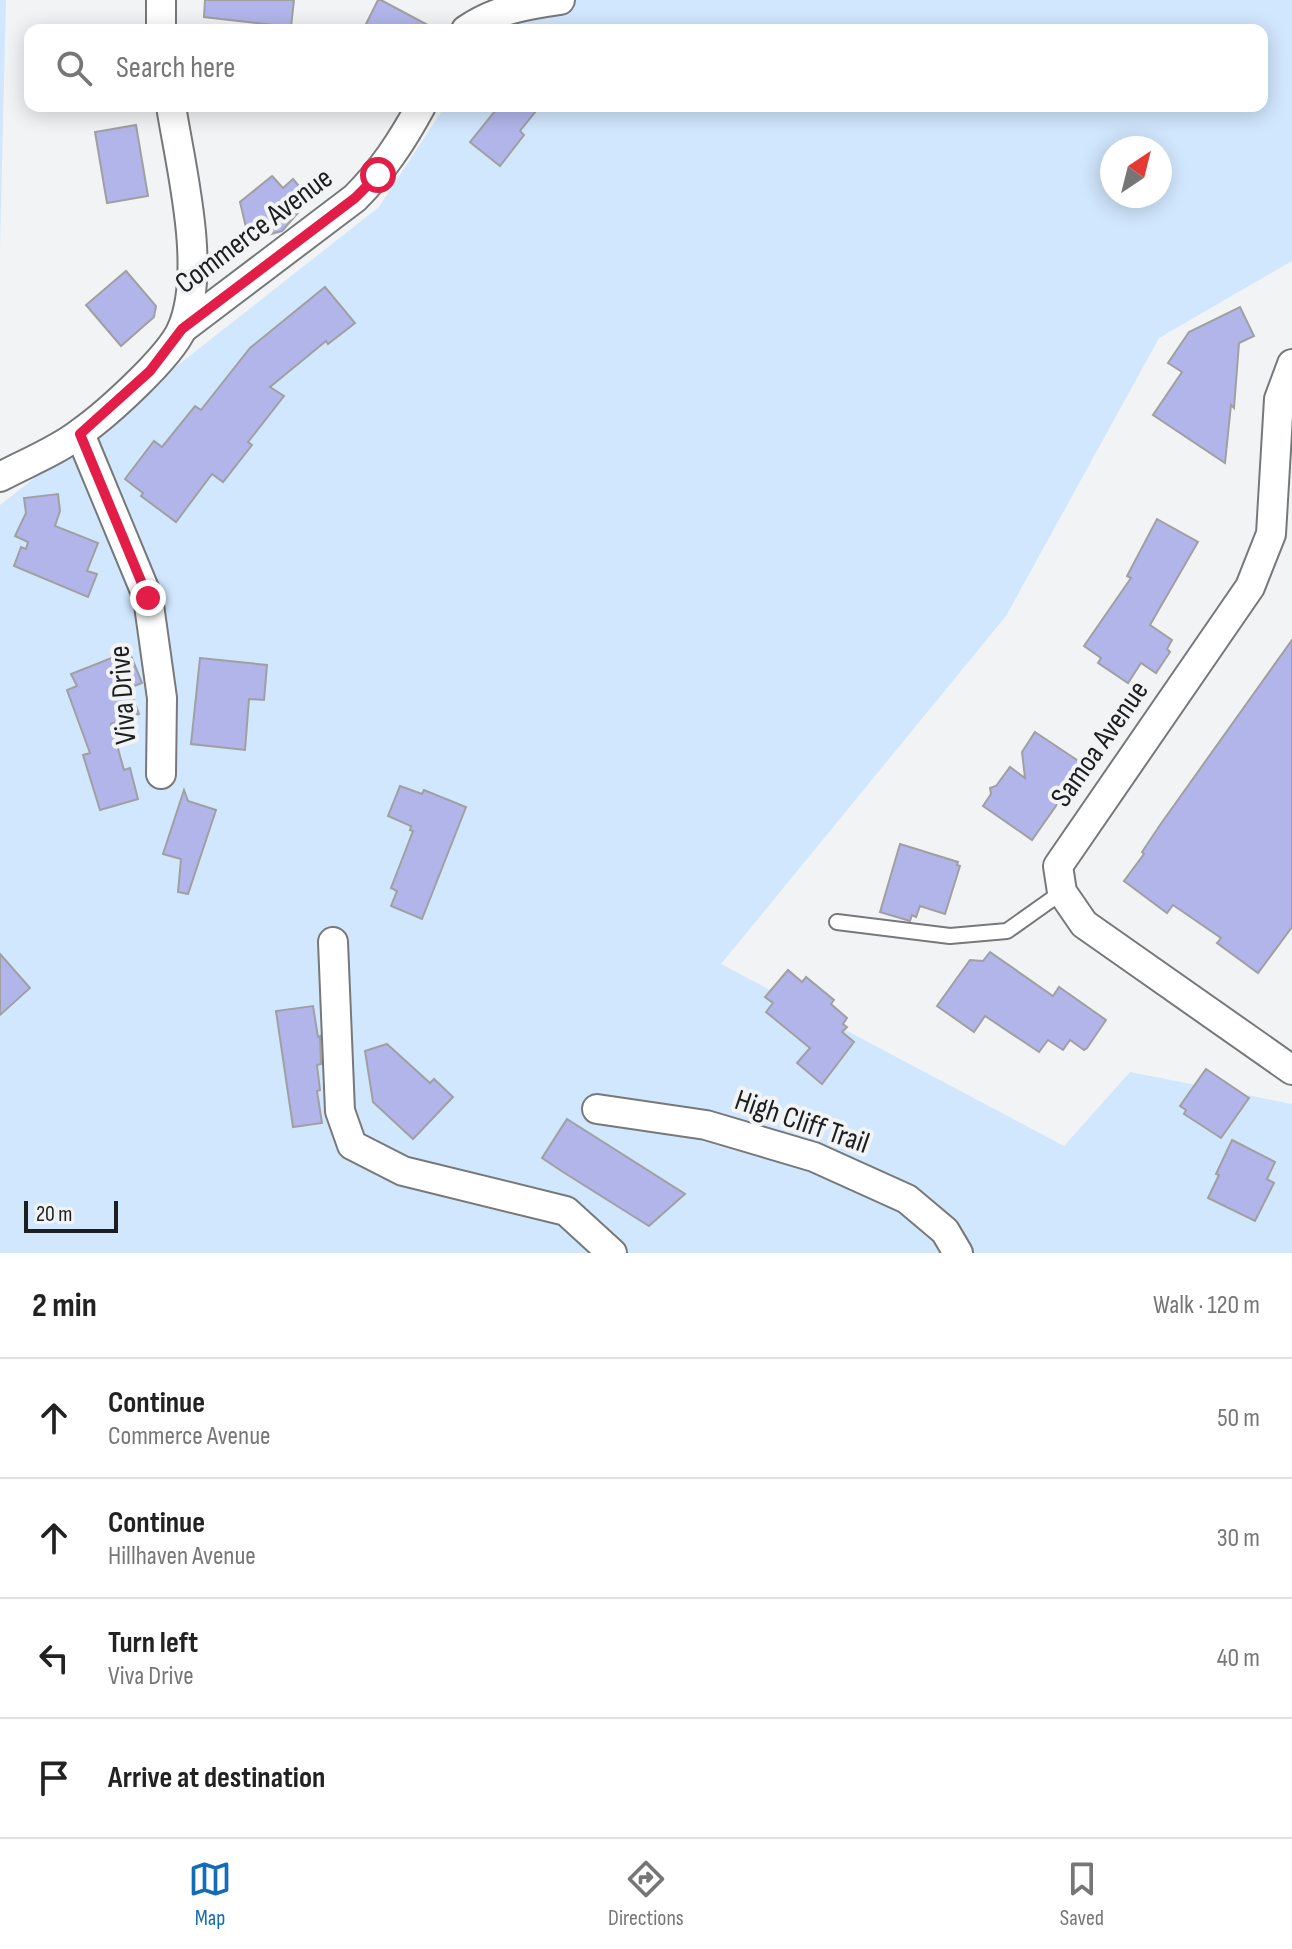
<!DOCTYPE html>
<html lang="en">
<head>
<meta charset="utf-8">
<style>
	:root { --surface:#fff; --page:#f6f6f6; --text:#222; --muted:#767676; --line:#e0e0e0; --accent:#146bb8 }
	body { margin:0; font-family:"Sofia Sans Condensed",sans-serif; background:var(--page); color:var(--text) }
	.compass { position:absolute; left:1100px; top:136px; width:72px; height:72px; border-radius:50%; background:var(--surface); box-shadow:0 4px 20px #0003; rotate:35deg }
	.scale { position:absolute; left:24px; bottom:20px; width:94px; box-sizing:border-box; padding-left:8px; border:4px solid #1d1e1f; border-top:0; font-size:22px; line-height:28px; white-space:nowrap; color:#1d1e1f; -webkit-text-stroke:6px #f2f3f5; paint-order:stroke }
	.stop { position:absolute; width:24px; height:24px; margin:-18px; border:6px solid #e11d48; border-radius:50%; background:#fff }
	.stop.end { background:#e11d48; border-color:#fff; box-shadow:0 2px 8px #0008 }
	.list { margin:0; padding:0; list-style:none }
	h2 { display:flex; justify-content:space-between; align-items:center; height:104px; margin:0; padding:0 32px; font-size:34px }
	h2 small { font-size:26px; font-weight:400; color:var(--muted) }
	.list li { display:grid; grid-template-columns:52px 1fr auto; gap:24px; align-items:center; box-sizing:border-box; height:120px; padding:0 32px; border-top:2px solid var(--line) }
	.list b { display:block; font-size:30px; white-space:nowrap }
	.list p { margin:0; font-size:26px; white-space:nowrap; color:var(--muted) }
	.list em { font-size:26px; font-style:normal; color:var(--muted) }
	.icon { flex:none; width:44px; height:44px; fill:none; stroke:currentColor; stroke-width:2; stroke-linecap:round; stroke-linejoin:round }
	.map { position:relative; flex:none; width:1292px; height:1253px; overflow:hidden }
	.search { position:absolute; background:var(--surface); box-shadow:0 4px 20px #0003; left:24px; right:24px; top:24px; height:88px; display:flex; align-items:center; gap:20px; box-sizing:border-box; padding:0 28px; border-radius:16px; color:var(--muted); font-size:30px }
	.sheet { height:584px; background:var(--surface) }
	nav { display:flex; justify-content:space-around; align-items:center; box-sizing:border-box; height:112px; border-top:2px solid var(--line); background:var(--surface); font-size:22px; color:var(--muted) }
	nav a { display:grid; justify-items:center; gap:4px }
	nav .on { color:var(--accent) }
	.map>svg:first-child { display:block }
	.green { fill:#d1e7fd; fill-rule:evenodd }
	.building { fill:#b1b5ea; stroke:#a0a0a2; stroke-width:2 }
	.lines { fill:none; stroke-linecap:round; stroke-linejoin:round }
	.service-casing { stroke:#767879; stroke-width:18 }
	.minor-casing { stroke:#767879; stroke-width:32 }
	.service { stroke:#fff; stroke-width:14 }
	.minor { stroke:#fff; stroke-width:28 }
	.route { stroke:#e11d48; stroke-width:10 }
	.labels { text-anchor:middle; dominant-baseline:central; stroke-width:8; stroke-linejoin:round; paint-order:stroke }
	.street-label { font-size:30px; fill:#1d1e1f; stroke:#f2f3f5 }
</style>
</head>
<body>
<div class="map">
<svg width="1292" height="1253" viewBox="0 0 1292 1253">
	<rect width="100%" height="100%" fill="#f2f3f5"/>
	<g class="green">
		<polygon points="0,0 6,0 0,247"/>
		<path d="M514 0H1292V261L1159 338 1006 616 721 964 1064 1146 1130 1072 1292 1104V1253H0V505L379 207 445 106H1262V30H495ZM1112 148H1160V196H1112Z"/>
	</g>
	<g class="building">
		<polygon points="205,0 294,0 291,27 204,17"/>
		<polygon points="378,0 381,0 437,30 363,30"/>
		<polygon points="499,106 540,106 520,131 524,135 500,166 470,142"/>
		<polygon points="136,125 148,196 107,203 95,132"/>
		<polygon points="272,176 283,188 293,179 310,199 282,231 249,240 240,202"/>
		<polygon points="126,271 156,306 154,317 121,346 86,305"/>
		<polygon points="325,287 355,323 328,344 326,341 270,387 284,396 248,442 252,445 223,482 212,474 176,522 141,496 143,493 125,479 154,441 162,447 195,406 201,410 250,348"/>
		<polygon points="1240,307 1254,336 1239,343 1234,408 1231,405 1225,463 1153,415 1182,372 1168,363 1189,332"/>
		<polygon points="58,494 60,511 55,526 98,543 87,571 97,574 88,597 14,566 21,547 26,549 28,542 15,536 26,513 24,498"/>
		<polygon points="1157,519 1198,542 1150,625 1172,640 1167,649 1170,652 1156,673 1141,663 1128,683 1098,663 1101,658 1084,646 1131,578 1127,576"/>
		<polygon points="1292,640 1292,927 1258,973 1217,943 1221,938 1173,905 1167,913 1124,881 1144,854 1142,852 1160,825"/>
		<polygon points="129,651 142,683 129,688 139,714 111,724 124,770 130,768 138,799 100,810 83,755 90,753 67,690 77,686 71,674"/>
		<polygon points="200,658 267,665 264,700 249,699 245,750 191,744"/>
		<polygon points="1035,732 1083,764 1076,776 1077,784 1070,786 1032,840 983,806 991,794 990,788 996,786 1010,767 1025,778 1022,752"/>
		<polygon points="400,786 422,794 424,790 466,807 422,919 391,906 397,891 391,888 413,831 410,830 411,826 388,816"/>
		<polygon points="184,790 188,801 216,810 188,894 178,892 181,859 163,854"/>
		<polygon points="900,844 958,862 957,865 960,866 945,914 920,906 916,917 912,915 910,921 880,912"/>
		<polygon points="990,952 1053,996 1059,987 1106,1020 1087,1048 1084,1050 1070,1040 1063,1050 1048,1040 1039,1052 985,1016 974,1032 937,1006 970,960 983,961"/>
		<polygon points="0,954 30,988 0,1015"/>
		<polygon points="788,970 802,982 806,977 834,1000 831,1004 847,1018 843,1024 847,1027 842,1032 854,1042 822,1084 797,1063 810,1048 766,1012 773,1003 765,997"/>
		<polygon points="313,1006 318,1037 320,1036 321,1064 317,1065 320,1090 317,1091 322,1123 293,1127 276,1011"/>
		<polygon points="387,1044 430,1083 434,1079 453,1097 413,1139 373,1102 365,1051"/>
		<polygon points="1206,1069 1249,1098 1221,1138 1184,1114 1186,1110 1180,1106"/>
		<polygon points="567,1119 685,1194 649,1226 563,1172 542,1158"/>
		<polygon points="1232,1140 1275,1162 1267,1179 1274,1183 1255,1221 1208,1198 1219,1175 1216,1174"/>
	</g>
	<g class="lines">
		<g class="service-casing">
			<polyline id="service" points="837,922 950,936 1007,931 1062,892"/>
		</g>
		<g class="minor-casing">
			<g id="minor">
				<polyline points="161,0 161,30"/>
				<path d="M466 30C495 10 525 5 560 0"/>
				<path d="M182 329 355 198C383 170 402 141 421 106"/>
				<polyline points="1292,364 1279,399 1271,534 1250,587 1058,866 1062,892 1084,924 1292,1070"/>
				<polyline points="80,434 148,598 162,698 161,774"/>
				<path d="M0 477C26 463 57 451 80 433 107 414 169 358 182 329 207 269 181 169 171 106"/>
				<polyline points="333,942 340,1111 352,1145 403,1171 566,1211 612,1253"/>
				<polyline points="597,1109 706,1125 814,1157 907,1199 945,1231 958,1253"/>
			</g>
		</g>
		<use href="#service" class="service"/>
		<use href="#minor" class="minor"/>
	</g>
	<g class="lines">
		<polyline class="route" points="148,598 80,434 150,371 182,329 355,198 378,175"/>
	</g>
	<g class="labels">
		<g class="street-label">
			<text transform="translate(254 231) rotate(-37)">Commerce Avenue</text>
			<text transform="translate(123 695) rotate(-94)">Viva Drive</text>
			<text transform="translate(1100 744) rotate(-55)">Samoa Avenue</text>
			<text transform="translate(802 1122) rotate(19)">High Cliff Trail</text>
		</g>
	</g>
</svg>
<svg class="compass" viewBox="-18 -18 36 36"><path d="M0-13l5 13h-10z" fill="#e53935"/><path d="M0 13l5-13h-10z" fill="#767676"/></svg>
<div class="scale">20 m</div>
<div class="stop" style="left:378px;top:175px"></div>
<div class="stop end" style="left:148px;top:598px"></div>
<div class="search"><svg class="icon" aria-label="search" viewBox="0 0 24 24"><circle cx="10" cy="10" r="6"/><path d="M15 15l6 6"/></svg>Search here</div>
</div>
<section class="sheet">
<h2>2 min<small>Walk · 120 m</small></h2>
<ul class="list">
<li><svg class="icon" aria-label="ahead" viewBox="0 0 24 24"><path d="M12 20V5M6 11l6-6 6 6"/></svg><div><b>Continue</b><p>Commerce Avenue</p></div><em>50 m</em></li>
<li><svg class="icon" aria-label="ahead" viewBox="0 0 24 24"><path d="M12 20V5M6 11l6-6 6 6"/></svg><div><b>Continue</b><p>Hillhaven Avenue</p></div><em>30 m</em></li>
<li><svg class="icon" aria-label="left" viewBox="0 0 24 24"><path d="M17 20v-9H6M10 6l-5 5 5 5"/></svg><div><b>Turn left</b><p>Viva Drive</p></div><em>40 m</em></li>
<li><svg class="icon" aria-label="arrive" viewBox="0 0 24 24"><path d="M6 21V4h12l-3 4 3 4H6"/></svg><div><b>Arrive at destination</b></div></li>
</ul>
</section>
<nav>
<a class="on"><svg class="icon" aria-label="map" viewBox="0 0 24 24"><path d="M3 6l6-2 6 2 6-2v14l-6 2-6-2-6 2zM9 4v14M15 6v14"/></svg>Map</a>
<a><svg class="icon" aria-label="directions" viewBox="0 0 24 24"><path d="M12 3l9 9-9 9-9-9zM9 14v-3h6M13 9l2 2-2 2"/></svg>Directions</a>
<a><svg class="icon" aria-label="saved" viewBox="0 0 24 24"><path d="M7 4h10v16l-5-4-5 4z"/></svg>Saved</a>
</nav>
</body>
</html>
